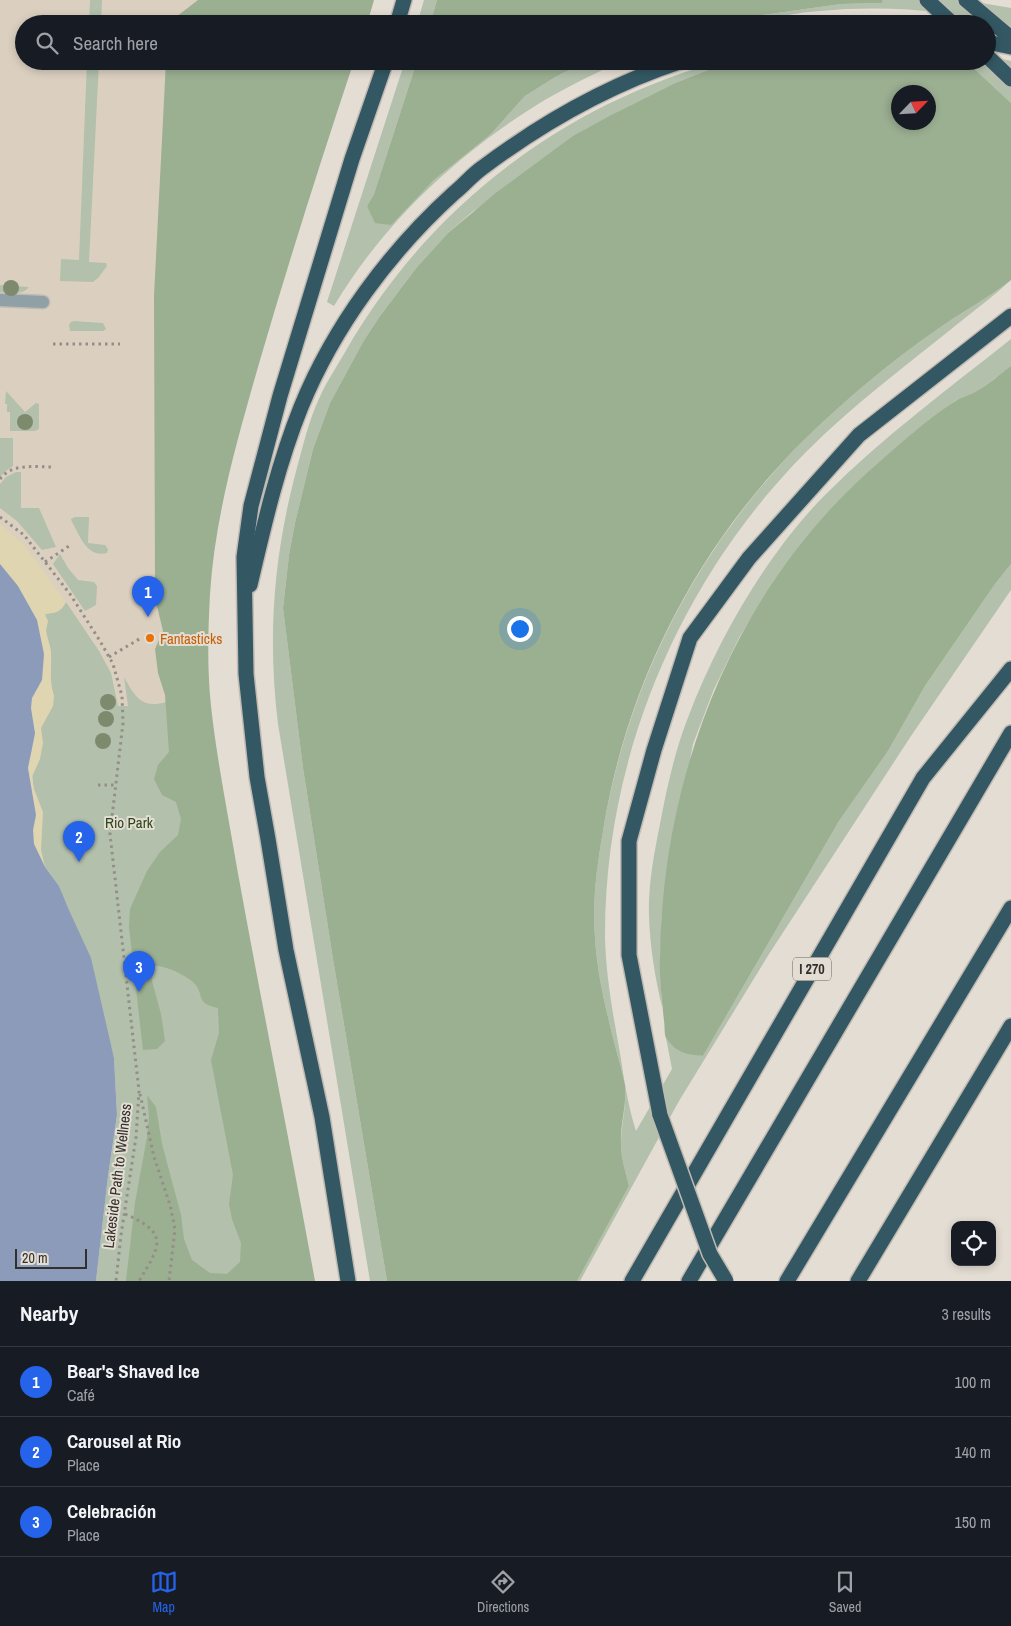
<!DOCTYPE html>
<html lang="en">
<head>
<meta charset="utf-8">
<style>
	:root { --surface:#171b24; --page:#20242c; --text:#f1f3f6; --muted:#9ea1a6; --line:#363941; --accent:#2563eb }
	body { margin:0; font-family:"Archivo Narrow",sans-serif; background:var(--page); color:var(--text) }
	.controls { position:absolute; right:15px; bottom:15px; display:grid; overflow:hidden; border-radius:10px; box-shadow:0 2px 8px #0003 }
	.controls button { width:45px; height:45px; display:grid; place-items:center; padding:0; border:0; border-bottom:1px solid var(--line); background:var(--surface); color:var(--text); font:25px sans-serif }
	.compass { position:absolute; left:891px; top:85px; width:45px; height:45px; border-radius:50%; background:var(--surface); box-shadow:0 2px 8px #0003; rotate:65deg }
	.scale { position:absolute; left:15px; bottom:12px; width:72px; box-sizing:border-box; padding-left:5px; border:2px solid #32302c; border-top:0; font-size:14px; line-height:18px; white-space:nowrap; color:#32302c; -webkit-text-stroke:4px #e4ddd3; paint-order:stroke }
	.you { position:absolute; left:519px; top:628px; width:18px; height:18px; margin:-12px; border:4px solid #fff; border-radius:50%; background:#1a73e8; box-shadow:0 0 0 8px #1a73e833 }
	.badge { display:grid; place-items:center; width:32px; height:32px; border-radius:50%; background:var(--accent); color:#fff; font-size:16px; font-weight:700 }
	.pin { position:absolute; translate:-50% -41px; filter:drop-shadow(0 1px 2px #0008) }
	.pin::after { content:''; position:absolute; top:26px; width:18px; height:15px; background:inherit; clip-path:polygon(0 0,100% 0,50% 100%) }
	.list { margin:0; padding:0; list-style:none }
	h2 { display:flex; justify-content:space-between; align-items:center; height:65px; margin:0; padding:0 20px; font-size:21px }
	h2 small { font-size:16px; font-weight:400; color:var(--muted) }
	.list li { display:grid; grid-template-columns:32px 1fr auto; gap:15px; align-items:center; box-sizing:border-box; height:70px; padding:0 20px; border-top:1px solid var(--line) }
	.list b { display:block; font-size:19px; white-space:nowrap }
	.list p { margin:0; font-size:16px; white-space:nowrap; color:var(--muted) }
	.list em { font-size:16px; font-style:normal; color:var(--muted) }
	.icon { flex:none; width:28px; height:28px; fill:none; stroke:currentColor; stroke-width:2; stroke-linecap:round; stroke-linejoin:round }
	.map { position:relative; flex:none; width:1011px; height:1281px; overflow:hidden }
	.search { position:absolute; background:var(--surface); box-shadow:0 2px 8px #0003; left:15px; right:15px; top:15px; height:55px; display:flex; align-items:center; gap:12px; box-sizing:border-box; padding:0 18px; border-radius:28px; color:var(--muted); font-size:19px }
	.sheet { height:275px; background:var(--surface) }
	nav { display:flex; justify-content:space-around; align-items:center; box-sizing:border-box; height:70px; border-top:1px solid var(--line); background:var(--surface); font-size:14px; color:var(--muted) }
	nav a { display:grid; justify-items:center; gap:2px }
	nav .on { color:var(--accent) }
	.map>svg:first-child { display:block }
	.built { fill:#dbd0c0 }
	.green { fill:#b2c0ac }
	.forest { fill:#9baf91; fill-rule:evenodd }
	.sand { fill:#dfd5b0 }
	.water { fill:#8c9bb9 }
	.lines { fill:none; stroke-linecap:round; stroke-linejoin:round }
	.minor-casing { stroke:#c0bab2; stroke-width:15 }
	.highway-casing { stroke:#c0bab2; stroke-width:18 }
	.path { stroke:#938e87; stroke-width:3; stroke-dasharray:2.5 4; stroke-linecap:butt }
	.minor { stroke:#8fa0a6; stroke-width:12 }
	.highway { stroke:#335864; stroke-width:15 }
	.highway-bridge-casing { stroke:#c0bab2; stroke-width:18; stroke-linecap:butt }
	.highway-bridge { stroke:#335864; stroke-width:15 }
	.tree { fill:#7e8a6d }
	.food-dot { fill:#e8710a; stroke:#e4ddd3; stroke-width:2 }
	.labels { text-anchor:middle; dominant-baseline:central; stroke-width:4; stroke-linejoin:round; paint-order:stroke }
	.shield { fill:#e4ddd3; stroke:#67645e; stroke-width:1 }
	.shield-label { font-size:14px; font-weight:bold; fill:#32302c }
	.food-label { font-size:15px; fill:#c56008; stroke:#e4ddd3; text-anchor:start }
	.park-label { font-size:15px; fill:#2a461a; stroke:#e4ddd3 }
	.street-label { font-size:15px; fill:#32302c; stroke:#e4ddd3 }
</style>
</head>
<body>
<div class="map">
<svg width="1011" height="1281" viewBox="0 0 1011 1281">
	<rect width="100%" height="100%" fill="#e4ddd3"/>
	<polygon class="built" points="0,0 228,0 204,24 24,24 24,61 203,61 193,704 31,708 37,620 18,586 0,564"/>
	<g class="green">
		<polygon points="90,0 102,0 101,24 89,24"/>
		<polygon points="424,0 437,0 430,24 417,24"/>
		<path d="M883 0H964L1011 8V26C950 10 884 5 820 11 786 13 752 24 718 24L763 15 841 4 882 3Z"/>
		<polygon points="995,57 1011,61 1011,103 966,61 987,61"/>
		<polygon points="87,61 99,61 89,262 106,263 107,266 98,278 93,282 60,281 61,259 79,260"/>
		<path d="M405 61H417L374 194 367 206 391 224 434 180 491 134 525 96 557 76 588 61H620C591 76 562 89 535 106 454 157 383 224 334 306L327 302Z"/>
		<path d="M721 61H731L675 83 617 112 472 212 448 233 417 267 380 316 363 342 330 403 313 449 295 523 289 555 283 608 303 768 332 953 387 1281H370L278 724C267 633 274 552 298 464 304 442 309 421 318 401 326 382 338 365 348 347 431 205 563 105 721 61Z"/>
		<path d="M1011 280C995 295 977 308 960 322 908 364 854 404 806 452 680 579 604 757 605 938 606 976 613 1015 620 1053 624 1079 628 1106 636 1131L672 1069 666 1038 678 1050 703 1056 839 821 888 751 925 686 995 584 1011 564V590L911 736 769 954 679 1101 580 1281H577L629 1186C626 1173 621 1158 621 1144 621 1124 627 1105 625 1085 622 1069 617 1054 613 1038 605 1005 597 972 595 938 592 902 597 866 603 831 625 698 684 573 774 472 783 462 793 450 803 441 844 401 889 363 935 331 960 313 987 299 1011 280Z"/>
		<path d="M0 285 29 287C22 296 10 292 0 292Z"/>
		<polygon points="74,321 103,323 106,329 103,331 70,331 69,325 71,322"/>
		<path d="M1011 339V366L978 391 955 401 894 450 849 490 811 532 792 557 774 581 740 636 714 689 693 744 662 911 660 972 662 1007C655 977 650 947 649 916 648 885 654 854 660 824 667 787 675 750 689 715 718 639 768 552 826 494 883 437 948 389 1011 339Z"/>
		<polygon points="6,391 25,412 36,403 39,404 39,429 35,431 10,431 10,412 7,412 7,404 5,404"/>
		<polygon points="0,438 13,438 13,466 6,471 0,477"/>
		<polygon points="16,472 21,472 21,508 39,508 56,547 42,550 17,521 0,508 0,484 6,477"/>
		<path d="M75 517H89L88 543 105 545 108 549 107 553C87 558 80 536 72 522L71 519Z"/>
		<polygon points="60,554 68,568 78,580 94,582 97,586 96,605 85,611 53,564"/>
		<path d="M66 602 99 651 111 673 118 706H128L124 677C135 697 142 709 166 702V705L223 812 309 1281H96L108 1176 117 1115 114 1058 101 1009 59 886 45 867 34 844 33 830 36 815 30 753 35 733 54 696C49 681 52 668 51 653 51 645 46 637 46 629 46 623 47 621 45 614 55 613 61 612 66 602Z"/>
	</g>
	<g class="forest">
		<polygon points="198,0 374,0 367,24 167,24"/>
		<polygon points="437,0 883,0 882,3 841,4 763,15 718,24 430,24"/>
		<path d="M166 61H354C320 163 288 264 258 367 237 441 215 516 210 594 208 631 207 669 211 706 217 761 228 814 237 868 262 1006 290 1143 315 1281H126L135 1203 147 1137 149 1117 147 1095 156 1107 162 1144 181 1215 184 1239 192 1260 210 1273 227 1274 240 1262 241 1243 232 1219 229 1204 233 1175 211 1060 219 1033 218 1008C195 1003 205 996 195 984 188 976 165 965 155 966L153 969 152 981 161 1014 165 1041 157 1049 143 1050 129 927 130 909 147 871 160 852 178 835 181 819 176 802 162 795 154 779 158 765 169 752 165 695 158 673 155 649 163 631 156 602 139 603V587L142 583 155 582 154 296Z"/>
		<polygon points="417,61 588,61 557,76 525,96 491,134 434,180 391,225 375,223 367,206 374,194"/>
		<path d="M731 61H966L1011 103V280C987 299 960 313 935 331 889 363 844 401 803 441 791 452 781 464 770 476 682 576 624 700 603 831 597 866 592 902 595 938 597 972 605 1005 613 1038 617 1054 622 1069 625 1085 627 1105 620 1124 621 1144 621 1158 626 1173 629 1186L577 1281H387L332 953 303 768 283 608 289 555 295 523 313 449 330 403 363 342 380 316 417 267 448 233 497 192 573 136 617 112 675 83ZM898 92H928V122H898Z"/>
		<path d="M1011 366V564L995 584 925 686 888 751 839 821 703 1056C695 1055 684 1054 678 1050 675 1049 668 1041 666 1038 664 1034 665 1026 664 1021 662 1000 659 979 660 958 662 776 732 595 868 472 894 449 926 420 954 402 961 397 970 395 977 391 989 384 1000 374 1011 366Z"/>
	</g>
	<path class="sand" d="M0 524 25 546 66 602C61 612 55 613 45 614L48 621 46 631 51 653 50 674 51 685 54 696 53 706 41 728 43 743 40 759 32 777 34 789 43 812 41 850 45 867 34 844 33 830 36 815 28 768 35 733 31 708 32 698 42 680 37 620 18 586 0 564Z"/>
	<polygon class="water" points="0,564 18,586 37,620 44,654 42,680 32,698 31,708 35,733 28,768 36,815 33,830 34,844 45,867 59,886 68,908 91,958 114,1058 117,1115 108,1176 96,1281 0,1281"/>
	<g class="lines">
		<g class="minor-casing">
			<polyline id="minor" points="0,300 43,302"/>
		</g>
		<g class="highway-casing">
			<g id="highway">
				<polyline points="927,0 953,24"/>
				<polyline points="966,0 1011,38"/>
				<polyline points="397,24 404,0"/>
				<polyline points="987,42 1011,47"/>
				<polyline points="987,56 1011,79"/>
				<path d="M250 585C264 525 278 464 301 407 334 326 390 251 454 193 464 185 472 175 482 168 542 123 611 84 682 61"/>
				<polyline points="660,1115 629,955 629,841 654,750 690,638 749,558 859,435 1011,316"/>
				<polyline points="348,1281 322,1117 286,950 268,839 257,777 246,674 244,557 251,506 280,396 352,159 386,61"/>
				<polyline points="632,1281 923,778 1011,669"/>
				<polyline points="689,1281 1011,733"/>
				<polyline points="787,1281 1011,908"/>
				<polyline points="858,1281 1011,1026"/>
			</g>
		</g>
		<g class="path">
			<polyline points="53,344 120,344"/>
			<path d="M0 479C12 463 34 467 52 467"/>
			<polyline points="0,517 24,535 70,594 100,641 113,664 122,696 123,723 110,834 139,1091 136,1137 121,1235 116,1281"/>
			<polyline points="45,562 69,546"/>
			<polyline points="109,657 141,638"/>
			<polyline points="98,785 114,785"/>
			<polyline points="140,1094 154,1157 170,1205 175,1229 169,1281"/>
			<path d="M125 1214C169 1233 161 1245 139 1281"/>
		</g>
		<use href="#minor" class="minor"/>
		<use href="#highway" class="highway"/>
		<g class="highway-bridge-casing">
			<polyline id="highway-bridge" points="660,1115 710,1254 726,1281"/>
		</g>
		<use href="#highway-bridge" class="highway-bridge"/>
	</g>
	<g class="tree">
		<circle cx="11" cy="288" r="8"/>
		<circle cx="25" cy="422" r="8"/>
		<circle cx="108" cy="702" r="8"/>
		<circle cx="106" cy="719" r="8"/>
		<circle cx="103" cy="741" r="8"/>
	</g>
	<circle class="food-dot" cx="150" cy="638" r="5"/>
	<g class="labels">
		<rect class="shield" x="793" y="957.5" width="38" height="23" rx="4"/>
		<g class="shield-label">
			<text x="812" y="969">I 270</text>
		</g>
		<g class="food-label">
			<text x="160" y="638">Fantasticks</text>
		</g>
		<g class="park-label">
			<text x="129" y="822">Rio Park</text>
		</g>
		<g class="street-label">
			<text transform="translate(117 1176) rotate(-83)">Lakeside Path to Wellness</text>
		</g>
	</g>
</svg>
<div class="controls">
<button><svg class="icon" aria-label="locate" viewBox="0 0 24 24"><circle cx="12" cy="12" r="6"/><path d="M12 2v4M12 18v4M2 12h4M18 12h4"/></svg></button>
</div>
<svg class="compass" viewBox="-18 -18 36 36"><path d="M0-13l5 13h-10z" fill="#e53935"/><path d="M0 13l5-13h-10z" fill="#9ea1a6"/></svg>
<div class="scale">20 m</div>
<div class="you"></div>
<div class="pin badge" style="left:148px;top:617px">1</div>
<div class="pin badge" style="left:79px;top:862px">2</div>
<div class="pin badge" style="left:139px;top:992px">3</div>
<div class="search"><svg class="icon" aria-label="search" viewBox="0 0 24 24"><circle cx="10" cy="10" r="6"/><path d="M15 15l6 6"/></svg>Search here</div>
</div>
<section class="sheet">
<h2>Nearby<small>3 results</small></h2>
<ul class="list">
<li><span class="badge">1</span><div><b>Bear's Shaved Ice</b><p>Café</p></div><em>100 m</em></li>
<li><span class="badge">2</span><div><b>Carousel at Rio</b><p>Place</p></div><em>140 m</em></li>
<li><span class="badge">3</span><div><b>Celebración</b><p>Place</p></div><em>150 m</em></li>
</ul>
</section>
<nav>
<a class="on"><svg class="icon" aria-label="map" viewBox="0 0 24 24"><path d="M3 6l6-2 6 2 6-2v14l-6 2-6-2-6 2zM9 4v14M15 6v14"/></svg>Map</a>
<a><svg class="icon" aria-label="directions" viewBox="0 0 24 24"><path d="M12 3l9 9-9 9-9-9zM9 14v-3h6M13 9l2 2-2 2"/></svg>Directions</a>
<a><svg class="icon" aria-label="saved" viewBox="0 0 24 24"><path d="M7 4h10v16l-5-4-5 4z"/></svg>Saved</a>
</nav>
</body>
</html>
